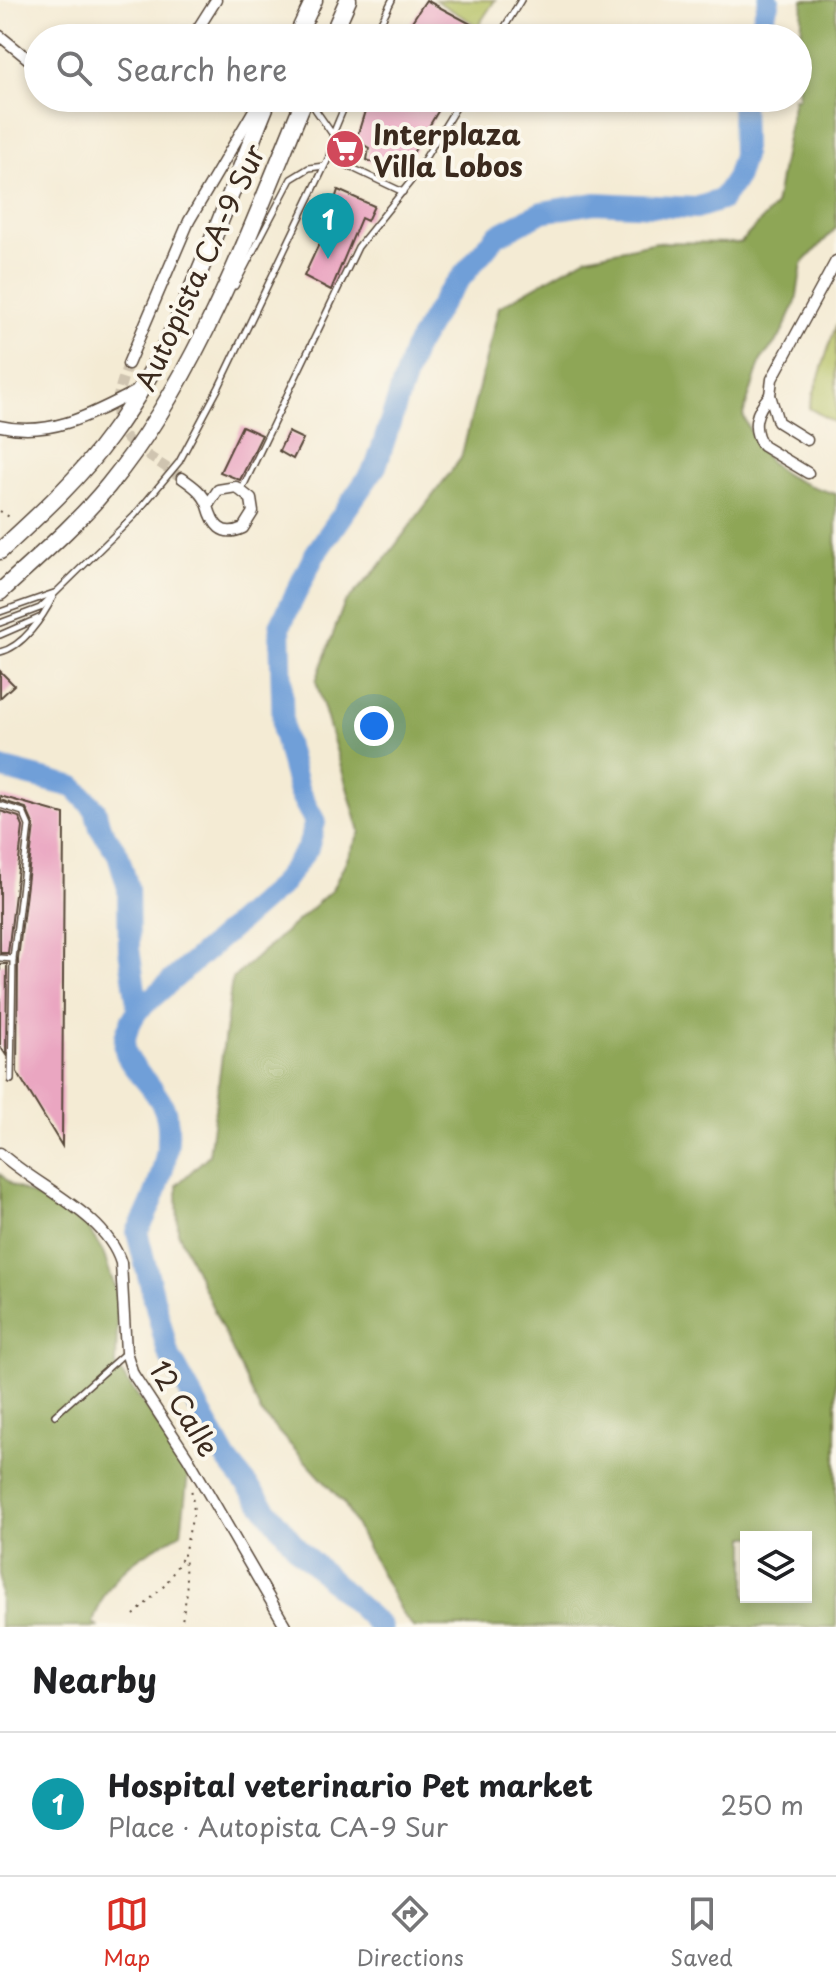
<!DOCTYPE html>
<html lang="en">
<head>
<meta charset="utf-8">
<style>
	:root { --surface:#fff; --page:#f6f6f6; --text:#202124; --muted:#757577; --line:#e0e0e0; --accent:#d93025 }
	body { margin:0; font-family:"Playpen Sans",sans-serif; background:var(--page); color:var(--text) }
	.controls { position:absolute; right:24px; bottom:24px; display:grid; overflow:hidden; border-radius:0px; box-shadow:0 4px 12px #0003 }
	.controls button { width:72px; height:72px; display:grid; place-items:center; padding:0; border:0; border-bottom:2px solid var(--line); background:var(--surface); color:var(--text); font:40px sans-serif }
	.you { position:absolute; left:374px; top:726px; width:28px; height:28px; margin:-20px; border:6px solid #fff; border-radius:50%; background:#1a73e8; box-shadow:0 0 0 12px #1a73e833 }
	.badge { display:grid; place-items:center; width:52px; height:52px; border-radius:50%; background:var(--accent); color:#fff; font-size:26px; font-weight:700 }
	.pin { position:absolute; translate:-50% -66px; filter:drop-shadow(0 2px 4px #0008) }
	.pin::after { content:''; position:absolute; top:42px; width:28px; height:24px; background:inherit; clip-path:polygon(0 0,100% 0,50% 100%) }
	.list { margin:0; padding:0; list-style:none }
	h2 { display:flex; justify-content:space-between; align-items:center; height:104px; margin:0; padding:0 32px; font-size:34px }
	h2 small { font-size:26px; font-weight:400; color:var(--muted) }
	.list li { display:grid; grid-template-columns:52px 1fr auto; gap:24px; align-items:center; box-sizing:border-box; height:144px; padding:0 32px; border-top:2px solid var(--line) }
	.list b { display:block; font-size:30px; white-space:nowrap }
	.list p { margin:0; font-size:26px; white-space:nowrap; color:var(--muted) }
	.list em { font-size:26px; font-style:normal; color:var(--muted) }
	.icon { flex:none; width:44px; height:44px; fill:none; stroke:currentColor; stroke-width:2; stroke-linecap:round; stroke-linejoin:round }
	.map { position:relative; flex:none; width:836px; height:1627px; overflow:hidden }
	.search { position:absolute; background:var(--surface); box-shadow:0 4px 12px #0003; left:24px; right:24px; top:24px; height:88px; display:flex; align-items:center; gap:20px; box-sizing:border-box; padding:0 28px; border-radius:44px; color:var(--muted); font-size:30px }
	.sheet { height:248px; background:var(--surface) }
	nav { display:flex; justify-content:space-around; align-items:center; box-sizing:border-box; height:112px; border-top:2px solid var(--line); background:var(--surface); font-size:22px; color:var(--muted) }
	nav a { display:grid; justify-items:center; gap:4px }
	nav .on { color:var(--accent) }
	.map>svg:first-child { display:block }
	.green { fill:#b3bf61; stroke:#777440; stroke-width:2 }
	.forest { fill:#8ea657; stroke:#64683a; stroke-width:2; fill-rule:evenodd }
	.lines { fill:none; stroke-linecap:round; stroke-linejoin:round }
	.river { stroke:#6f9fd8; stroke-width:22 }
	.building { fill:#eaa6c1 }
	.minor-tunnel { stroke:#cfc4b0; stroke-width:10; stroke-dasharray:10 5; stroke-linecap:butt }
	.service-casing { stroke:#574739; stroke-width:8 }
	.minor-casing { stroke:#574739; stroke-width:13 }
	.trunk-casing { stroke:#574739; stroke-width:19 }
	.path { stroke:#574739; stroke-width:2; stroke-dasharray:2 6; stroke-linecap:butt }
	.service { stroke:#fff; stroke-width:5 }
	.minor { stroke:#fff; stroke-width:10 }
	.trunk { stroke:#fff; stroke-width:16 }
	.labels { text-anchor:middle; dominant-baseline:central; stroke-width:8; stroke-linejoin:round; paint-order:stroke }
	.poi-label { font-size:28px; font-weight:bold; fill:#3b2a1e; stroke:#fbf7ec; text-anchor:start }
	.street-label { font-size:28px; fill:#3b2a1e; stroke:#fbf7ec }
</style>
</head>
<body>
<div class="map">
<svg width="836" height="1627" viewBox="0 0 836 1627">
	<rect width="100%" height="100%" fill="#fbf7ec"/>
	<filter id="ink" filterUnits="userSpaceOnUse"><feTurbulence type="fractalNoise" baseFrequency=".0125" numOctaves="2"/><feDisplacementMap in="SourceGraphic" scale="16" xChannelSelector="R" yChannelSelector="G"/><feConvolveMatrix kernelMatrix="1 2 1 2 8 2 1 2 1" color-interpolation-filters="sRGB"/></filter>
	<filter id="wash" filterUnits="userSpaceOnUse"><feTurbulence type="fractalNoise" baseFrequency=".006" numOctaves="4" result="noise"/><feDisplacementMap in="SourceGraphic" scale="32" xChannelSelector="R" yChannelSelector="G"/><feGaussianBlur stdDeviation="1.8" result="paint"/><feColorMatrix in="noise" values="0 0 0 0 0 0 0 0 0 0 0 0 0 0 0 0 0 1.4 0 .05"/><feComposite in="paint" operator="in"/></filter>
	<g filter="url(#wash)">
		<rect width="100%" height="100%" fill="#f4ebd4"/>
		<g class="green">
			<polygon points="435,0 495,0 478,26"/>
			<polygon points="836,325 836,421 834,422 809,408"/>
		</g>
		<g class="forest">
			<path d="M803 0H836V228L802 264 796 302 780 337 761 360 743 415C765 468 781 478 836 494V1627H413L402 1614 344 1503 261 1413 178 1232 177 1185 209 1155 232 979 332 890 360 832 316 681 344 604 379 567 461 458 499 307 587 257 657 242 740 243 775 206 794 98H798ZM746 1537H806V1597H746Z"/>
			<path d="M0 1174 12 1185 66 1212 88 1228 103 1252 118 1297 116 1366 153 1417 188 1475 181 1533C137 1558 108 1571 93 1623L98 1627H0Z"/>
		</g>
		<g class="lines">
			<g class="river">
				<polyline points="757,38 769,0"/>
				<polyline points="0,768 74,787 95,809 100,828 118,854 128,888 129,949 138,1010"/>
				<path d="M381 1627 299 1550 227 1460 168 1353 137 1232C154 1203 179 1140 163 1106 143 1065 104 1061 138 1010L280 886 308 848 315 822 299 792 283 732 280 626 315 554 376 466 414 350 445 297 496 236 542 212 595 203 696 208 721 200 736 179 743 156 742 98"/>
			</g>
		</g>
		<g id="blocks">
			<g class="building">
				<polygon points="426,0 482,30 477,38 401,38"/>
				<polygon points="369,98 446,98 401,173 367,160 369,148 356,140"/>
				<polygon points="338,190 374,206 367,221 361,218 331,290 304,276 325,231"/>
				<polygon points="242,426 262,435 240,480 220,472"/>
				<polygon points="288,432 303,439 293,459 279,451"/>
				<polygon points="0,671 14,685 0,698"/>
				<polygon points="0,796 64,814 62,1146 17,1072 18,959 34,826 26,808 0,800"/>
				<polygon points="0,811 19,817 23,827 8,953 0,953"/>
				<polygon points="0,964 7,964 6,1055 0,1046"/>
			</g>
		</g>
	</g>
	<g filter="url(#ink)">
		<use href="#blocks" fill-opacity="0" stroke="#574739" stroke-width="2"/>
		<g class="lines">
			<path class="minor-tunnel" d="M128 364C100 438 124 438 182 478"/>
			<g class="service-casing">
				<g id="service">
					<polyline points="373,38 392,0"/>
					<polyline points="498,38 521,0"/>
					<polyline points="333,134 348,98"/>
					<polyline points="329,157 403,192"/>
					<polyline points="235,286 291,179 309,168 324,166"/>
					<polyline points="242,489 358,247 411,181 462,98"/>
					<polyline points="0,612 54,593"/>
					<polyline points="0,623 40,608 134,516 179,462 218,389 329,157 333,135 315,109 318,98"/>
					<polyline points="0,635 39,618"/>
					<path d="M0 652C23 647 43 617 53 597"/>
					<polyline points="0,805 23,812 29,826 13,959 0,958"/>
					<polyline points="11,1080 13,959"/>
					<polyline points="55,1415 125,1353"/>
				</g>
			</g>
			<g class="minor-casing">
				<g id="minor">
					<polyline points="0,36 38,67"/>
					<polyline points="192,38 216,0"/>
					<polyline points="114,98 122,98"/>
					<polyline points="128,364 189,221 261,98"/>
					<path d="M770 395C756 411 750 427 763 446L808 473"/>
					<path d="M0 426C52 438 94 413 139 390"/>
					<polyline points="807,440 778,422 770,395 772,379 836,261"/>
					<path d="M182 478C192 485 204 493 208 506 213 524 221 538 243 528L253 512 251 499 236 487 218 490 208 505"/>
					<path d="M0 1153C37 1187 106 1214 121 1263L126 1352 133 1374 188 1458 286 1627"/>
				</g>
			</g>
			<g class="trunk-casing">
				<g id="trunk">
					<polyline points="296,38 314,0"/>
					<polyline points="331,38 348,0"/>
					<path d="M0 551C39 515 79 479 110 436 182 340 223 208 269 98"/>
					<path d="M0 592C37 558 76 525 108 486 199 375 250 230 305 98"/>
				</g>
			</g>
			<g class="path">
				<polyline points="0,511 11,518"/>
				<polyline points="134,1615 166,1584 184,1555"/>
				<polyline points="181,1627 187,1592 184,1554 194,1511 191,1487"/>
			</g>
			<use href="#service" class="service"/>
			<use href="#minor" class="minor"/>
			<use href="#trunk" class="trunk"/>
		</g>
	</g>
	<defs>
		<g id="supermarket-disc" transform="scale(2)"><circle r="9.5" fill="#d1495b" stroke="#fbf7ec"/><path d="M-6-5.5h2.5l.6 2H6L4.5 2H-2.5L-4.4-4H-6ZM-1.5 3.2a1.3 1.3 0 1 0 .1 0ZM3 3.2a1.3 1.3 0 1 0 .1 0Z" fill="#fff"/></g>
	</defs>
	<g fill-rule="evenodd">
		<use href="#supermarket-disc" x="345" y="149"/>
	</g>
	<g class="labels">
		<g class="poi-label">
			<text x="373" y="133">Interplaza<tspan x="373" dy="32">Villa Lobos</tspan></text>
		</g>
		<g class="street-label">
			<text transform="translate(199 267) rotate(-65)">Autopista CA-9 Sur</text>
			<text transform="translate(185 1408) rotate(59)">12 Calle</text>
		</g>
	</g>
</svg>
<div class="controls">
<button><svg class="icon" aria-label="layers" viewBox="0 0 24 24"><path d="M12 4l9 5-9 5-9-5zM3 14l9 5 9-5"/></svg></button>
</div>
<div class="you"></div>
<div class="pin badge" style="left:328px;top:259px;background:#0f9aa8">1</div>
<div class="search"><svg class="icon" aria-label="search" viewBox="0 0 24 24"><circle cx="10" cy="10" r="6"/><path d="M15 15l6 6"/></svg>Search here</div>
</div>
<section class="sheet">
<h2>Nearby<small></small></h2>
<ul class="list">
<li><span class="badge" style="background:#0f9aa8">1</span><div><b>Hospital veterinario Pet market</b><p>Place · Autopista CA-9 Sur</p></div><em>250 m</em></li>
</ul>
</section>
<nav>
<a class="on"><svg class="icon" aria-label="map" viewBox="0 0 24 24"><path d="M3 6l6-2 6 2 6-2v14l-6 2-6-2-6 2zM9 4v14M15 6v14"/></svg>Map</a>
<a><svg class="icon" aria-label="directions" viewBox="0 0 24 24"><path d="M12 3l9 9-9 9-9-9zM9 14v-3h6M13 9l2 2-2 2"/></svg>Directions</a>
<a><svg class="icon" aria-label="saved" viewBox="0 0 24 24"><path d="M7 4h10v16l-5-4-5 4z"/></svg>Saved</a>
</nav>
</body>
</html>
